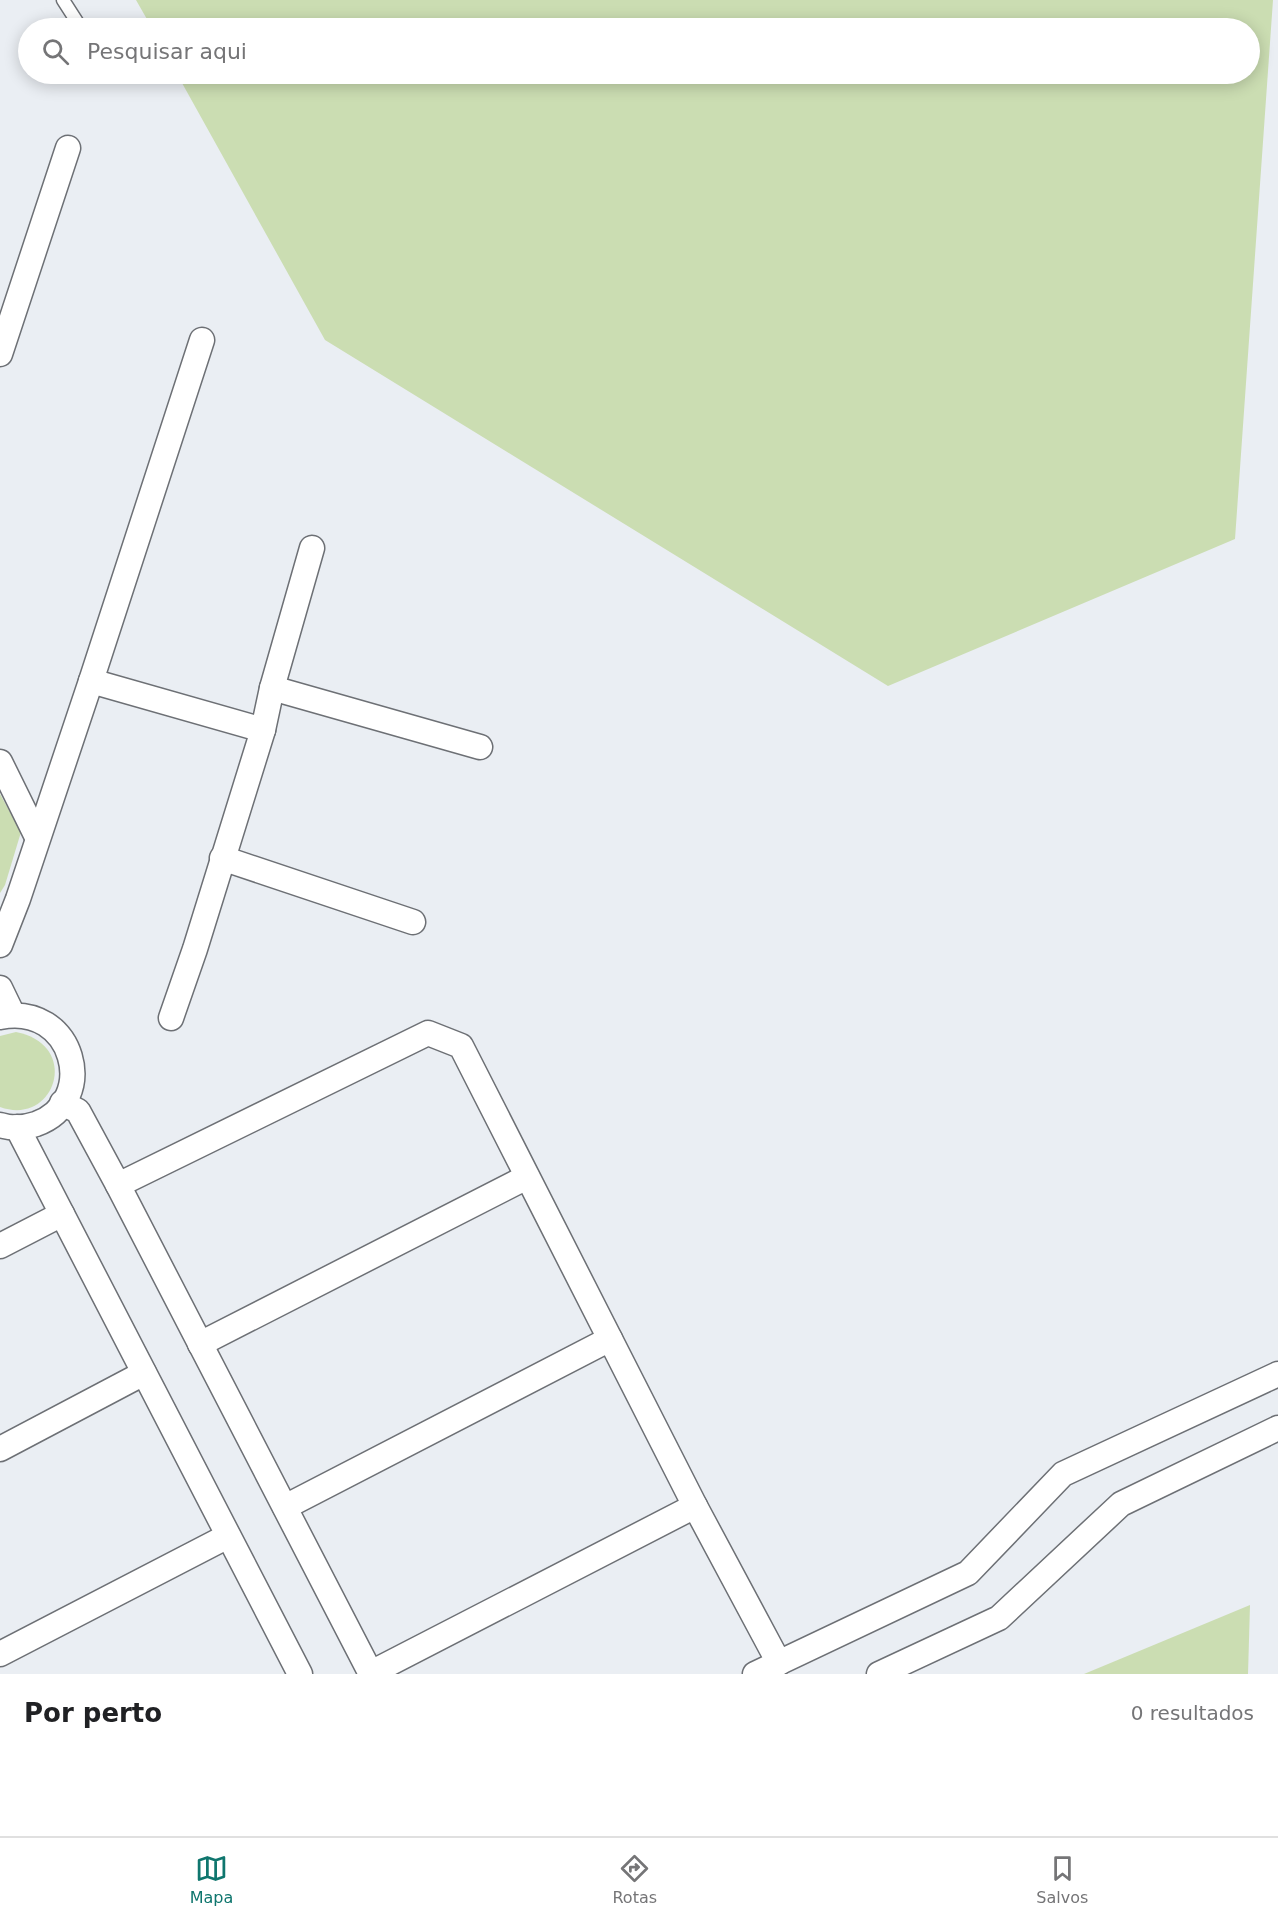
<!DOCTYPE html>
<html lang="pt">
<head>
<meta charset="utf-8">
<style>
	:root { --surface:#fff; --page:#f2f2f2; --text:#202124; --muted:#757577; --line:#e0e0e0; --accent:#0f766e }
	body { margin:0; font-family:"DejaVu Sans",sans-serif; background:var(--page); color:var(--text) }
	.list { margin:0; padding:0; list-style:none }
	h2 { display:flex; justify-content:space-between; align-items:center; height:78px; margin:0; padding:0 24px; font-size:26px }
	h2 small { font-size:20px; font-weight:400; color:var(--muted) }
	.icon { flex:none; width:33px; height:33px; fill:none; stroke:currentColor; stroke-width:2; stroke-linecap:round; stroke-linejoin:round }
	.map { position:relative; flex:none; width:1278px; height:1674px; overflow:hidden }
	.search { position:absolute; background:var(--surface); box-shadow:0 3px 15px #0003; left:18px; right:18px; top:18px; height:66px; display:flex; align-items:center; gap:15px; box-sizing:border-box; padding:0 21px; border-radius:33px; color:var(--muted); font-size:22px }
	.sheet { height:162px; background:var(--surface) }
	nav { display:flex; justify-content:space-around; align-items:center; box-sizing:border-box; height:84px; border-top:2px solid var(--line); background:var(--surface); font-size:16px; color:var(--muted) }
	nav a { display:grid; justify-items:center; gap:3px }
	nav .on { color:var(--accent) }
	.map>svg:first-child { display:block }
	.green { fill:#cbddb2 }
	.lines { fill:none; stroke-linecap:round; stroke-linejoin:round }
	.lane-casing { stroke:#6d7075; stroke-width:15 }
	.street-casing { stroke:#6d7075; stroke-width:27 }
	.lane { stroke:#fff; stroke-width:12 }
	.street { stroke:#fff; stroke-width:24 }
</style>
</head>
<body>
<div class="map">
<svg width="1278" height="1674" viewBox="0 0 1278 1674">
	<rect width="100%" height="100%" fill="#eaeef3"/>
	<g class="green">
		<polygon points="136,0 1273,0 1235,539 888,686 325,340 177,74 1250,74 1250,28 152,28"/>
		<polygon points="0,794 21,832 5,885 0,893"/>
		<path d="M16 1032C82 1045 55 1127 0 1107V1036Z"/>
		<polygon points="1250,1605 1248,1674 1084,1674"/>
	</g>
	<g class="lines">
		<g class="lane-casing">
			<polyline id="lane" points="63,0 81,28"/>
		</g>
		<g class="street-casing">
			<g id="street">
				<polyline points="0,354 68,148"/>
				<polyline points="91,681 263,730"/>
				<polyline points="272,688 480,747"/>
				<polyline points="0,762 37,837"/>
				<polyline points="222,858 413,922"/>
				<polyline points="0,945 18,899 91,681 202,340"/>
				<polyline points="0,988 13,1015"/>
				<path d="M0 1017C74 1002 100 1101 36 1124 24 1128 12 1129 0 1125"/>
				<polyline points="171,1018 195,949 263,730 272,688 312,548"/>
				<polyline points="62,1103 78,1111 118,1185 371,1674"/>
				<polyline points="17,1127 300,1674"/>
				<polyline points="118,1185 428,1033 461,1046 695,1506 779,1663"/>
				<polyline points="0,1246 62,1214"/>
				<polyline points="200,1344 527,1177"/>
				<polyline points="0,1449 144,1373"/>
				<polyline points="285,1507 610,1339"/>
				<polyline points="0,1654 228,1536"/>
				<polyline points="371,1673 695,1506"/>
				<polyline points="755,1674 968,1573 1063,1474 1278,1374"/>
				<polyline points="879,1674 999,1618 1121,1504 1278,1428"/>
			</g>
		</g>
		<use href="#lane" class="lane"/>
		<use href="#street" class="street"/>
	</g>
</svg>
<div class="search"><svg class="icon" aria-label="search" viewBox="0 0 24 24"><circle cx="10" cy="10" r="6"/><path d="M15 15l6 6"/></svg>Pesquisar aqui</div>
</div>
<section class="sheet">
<h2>Por perto<small>0 resultados</small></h2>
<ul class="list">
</ul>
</section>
<nav>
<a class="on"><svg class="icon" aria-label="map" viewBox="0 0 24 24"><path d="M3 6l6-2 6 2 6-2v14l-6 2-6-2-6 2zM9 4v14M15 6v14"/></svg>Mapa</a>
<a><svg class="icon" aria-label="directions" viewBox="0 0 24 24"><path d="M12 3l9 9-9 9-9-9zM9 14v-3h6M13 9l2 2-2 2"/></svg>Rotas</a>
<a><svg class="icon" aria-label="saved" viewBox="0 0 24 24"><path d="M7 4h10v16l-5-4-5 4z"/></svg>Salvos</a>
</nav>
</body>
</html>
